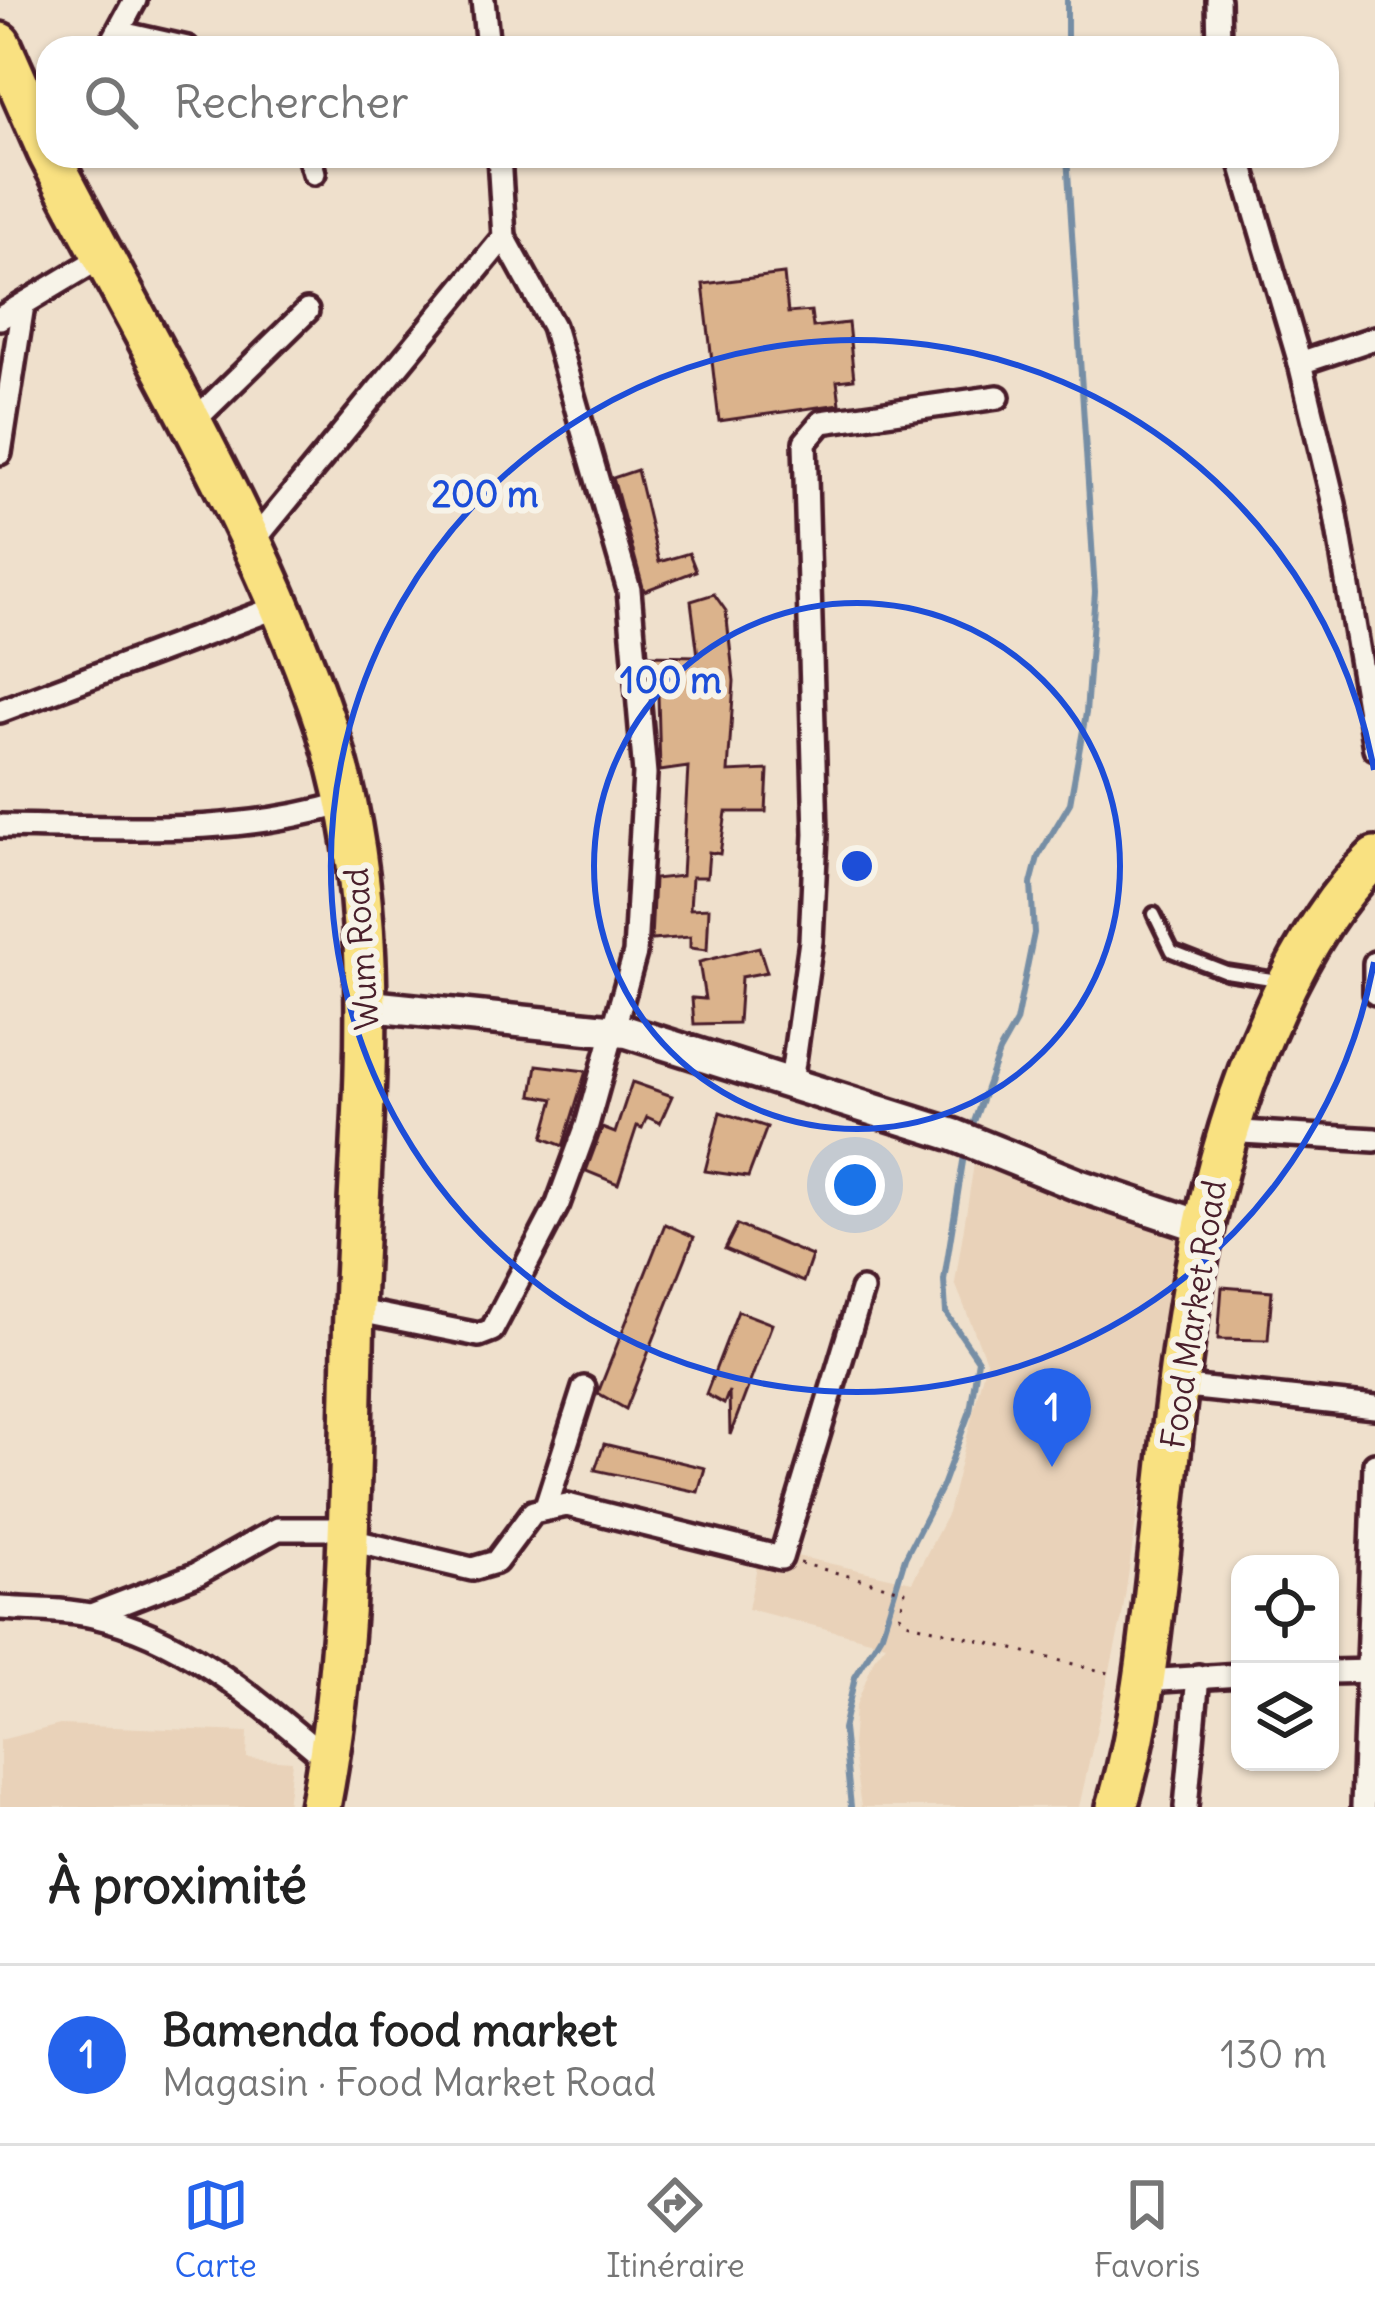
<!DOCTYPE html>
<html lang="fr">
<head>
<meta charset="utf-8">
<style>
	:root { --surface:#fff; --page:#f6f6f6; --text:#222; --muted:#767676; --line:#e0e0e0; --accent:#2563eb }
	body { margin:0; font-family:Delius,sans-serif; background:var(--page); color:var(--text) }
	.controls { position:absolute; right:36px; bottom:36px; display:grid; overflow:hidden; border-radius:24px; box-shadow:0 3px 9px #0004 }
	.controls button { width:108px; height:108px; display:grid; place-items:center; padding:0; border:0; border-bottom:3px solid var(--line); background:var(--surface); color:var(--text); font:60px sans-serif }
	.you { position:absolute; left:855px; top:1185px; width:42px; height:42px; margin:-30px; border:9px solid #fff; border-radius:50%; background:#1a73e8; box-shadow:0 0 0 18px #1a73e833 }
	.badge { display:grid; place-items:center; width:78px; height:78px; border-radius:50%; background:var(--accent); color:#fff; font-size:39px; font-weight:700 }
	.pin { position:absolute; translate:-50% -99px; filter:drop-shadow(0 3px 6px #0008) }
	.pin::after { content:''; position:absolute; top:63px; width:42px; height:36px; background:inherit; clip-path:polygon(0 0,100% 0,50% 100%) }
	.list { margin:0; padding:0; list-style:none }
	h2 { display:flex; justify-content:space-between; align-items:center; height:156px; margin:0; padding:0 48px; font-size:51px }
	h2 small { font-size:39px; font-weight:400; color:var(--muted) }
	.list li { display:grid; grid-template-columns:78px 1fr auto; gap:36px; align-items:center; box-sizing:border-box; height:180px; padding:0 48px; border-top:3px solid var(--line) }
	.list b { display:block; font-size:45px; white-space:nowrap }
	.list p { margin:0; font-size:39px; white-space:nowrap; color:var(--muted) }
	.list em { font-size:39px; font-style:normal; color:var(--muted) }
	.icon { flex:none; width:66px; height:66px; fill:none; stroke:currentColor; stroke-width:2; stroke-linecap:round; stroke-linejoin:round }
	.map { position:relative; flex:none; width:1375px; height:1807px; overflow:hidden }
	.search { position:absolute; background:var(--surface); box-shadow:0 3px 9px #0004; left:36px; right:36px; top:36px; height:132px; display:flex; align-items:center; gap:30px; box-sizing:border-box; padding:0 42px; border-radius:36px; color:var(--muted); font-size:45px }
	.sheet { height:336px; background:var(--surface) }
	nav { display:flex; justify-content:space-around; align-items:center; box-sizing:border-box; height:168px; border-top:3px solid var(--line); background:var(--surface); font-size:33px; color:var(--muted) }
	nav a { display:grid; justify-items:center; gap:6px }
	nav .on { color:var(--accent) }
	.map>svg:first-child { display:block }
	.built { fill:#e9d2b9 }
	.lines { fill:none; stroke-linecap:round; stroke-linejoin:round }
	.stream { stroke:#768ea5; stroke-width:6 }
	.building { fill:#dbb38c; stroke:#4a1f2b; stroke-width:3 }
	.lane-casing { stroke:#4a1f2b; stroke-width:20 }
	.street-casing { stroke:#4a1f2b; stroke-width:30 }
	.secondary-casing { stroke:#4a1f2b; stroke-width:39 }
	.highway-casing { stroke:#4a1f2b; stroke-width:48 }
	.path { stroke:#4a1f2b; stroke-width:3; stroke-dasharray:3 9; stroke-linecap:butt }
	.lane { stroke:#f7f3e8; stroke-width:10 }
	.street { stroke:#f7f3e8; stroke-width:21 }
	.secondary { stroke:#f7f3e8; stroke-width:30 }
	.highway { stroke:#f9e181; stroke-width:39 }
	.ring { fill:none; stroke:#1d4ed8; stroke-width:6 }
	.labels { text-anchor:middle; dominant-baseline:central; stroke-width:12; stroke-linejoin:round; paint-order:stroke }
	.street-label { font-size:33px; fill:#4a1f2b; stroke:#f7f3e8 }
	.centre { fill:#1d4ed8; stroke:#f7f3e8; stroke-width:6 }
	.ring-label { font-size:36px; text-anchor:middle; font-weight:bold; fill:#1d4ed8; stroke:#f7f3e8; stroke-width:12; stroke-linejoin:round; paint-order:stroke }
</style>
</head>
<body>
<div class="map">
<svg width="1375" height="1807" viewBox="0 0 1375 1807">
	<rect width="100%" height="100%" fill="#efe0cc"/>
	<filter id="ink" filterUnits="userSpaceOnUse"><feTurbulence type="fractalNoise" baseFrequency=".00833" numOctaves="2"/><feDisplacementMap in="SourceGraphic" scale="24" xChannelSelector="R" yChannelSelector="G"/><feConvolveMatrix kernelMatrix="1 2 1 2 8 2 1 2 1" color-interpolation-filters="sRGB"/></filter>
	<g filter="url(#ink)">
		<g class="built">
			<polygon points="974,1164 1178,1236 1122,1617 1079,1807 861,1807 852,1746 855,1708 874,1659 886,1644 748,1609 761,1548 912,1582 948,1513 986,1361 955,1283"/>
			<polygon points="60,1725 248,1732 247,1758 292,1761 287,1807 0,1807 0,1740"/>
		</g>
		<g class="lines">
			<g class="stream">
				<polyline points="1067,0 1067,48"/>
				<polyline points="971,1130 999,1052 1016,1022 1034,933 1031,884 1038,857 1070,803 1086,713 1095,592 1067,156"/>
				<polyline points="851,1807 843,1729 855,1677 882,1633 905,1558 942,1486 970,1411 978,1360 946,1313 944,1280 965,1149"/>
			</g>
		</g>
		<g class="building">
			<polygon points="784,274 788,313 811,311 813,327 848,323 854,379 837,381 840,404 719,421 703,284"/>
			<polygon points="637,470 659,562 689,553 696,571 644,591 613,478"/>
			<polygon points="714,594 726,611 734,681 728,772 768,770 766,812 726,812 720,854 709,852 707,877 692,877 690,909 709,908 707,950 690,948 690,937 651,940 654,879 682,876 688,767 660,771 658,694 653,695 650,655 698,656 691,601"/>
			<polygon points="759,947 767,972 741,977 738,1023 694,1024 692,998 705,999 699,962"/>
			<polygon points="537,1065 586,1071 563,1146 543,1138 554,1099 532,1095"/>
			<polygon points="632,1082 672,1096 660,1123 647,1117 642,1128 637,1126 618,1184 586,1171 602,1128 615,1133"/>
			<polygon points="720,1112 767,1127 748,1177 705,1171"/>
			<polygon points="665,1224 694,1237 626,1409 598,1393"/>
			<polygon points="737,1225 812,1256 803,1282 725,1249"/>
			<polygon points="1222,1287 1272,1291 1268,1340 1218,1339"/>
			<polygon points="738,1311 772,1324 730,1435 729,1391 724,1404 706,1394"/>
			<polygon points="604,1444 705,1468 698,1492 595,1470"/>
		</g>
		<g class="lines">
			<g class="lane-casing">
				<polyline id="lane" points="1154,914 1172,951 1226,972 1278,980"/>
			</g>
			<g class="street-casing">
				<g id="street">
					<polyline points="483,0 488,48"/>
					<polyline points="1218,0 1219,48"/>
					<polyline points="121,33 187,48"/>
					<polyline points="109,48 135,0"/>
					<polyline points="309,156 314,173"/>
					<polyline points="1239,156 1300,363 1334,504 1375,748"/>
					<polyline points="0,318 102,257"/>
					<polyline points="1300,363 1375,338"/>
					<polyline points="195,420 307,311"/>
					<polyline points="0,453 23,305"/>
					<polyline points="252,543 504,237 499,156"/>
					<polyline points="0,711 278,607"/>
					<path d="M0 826C118 827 232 837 345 803"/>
					<polyline points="1375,963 1375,993"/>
					<polyline points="791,1083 811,941 816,834 805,442 822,422 998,397"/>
					<polyline points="1225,1131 1375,1140"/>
					<polyline points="354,1310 479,1335 492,1330 558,1204 587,1125 635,953 645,774 629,590 553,326 504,237"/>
					<polyline points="1177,1386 1375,1407"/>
					<polyline points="546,1507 584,1388"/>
					<polyline points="350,1540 472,1569 496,1562 533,1512 567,1505 781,1558 862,1290"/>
					<path d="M0 1608C30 1610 63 1609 93 1616 185 1636 259 1702 329 1761"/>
					<polyline points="91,1615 197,1574 278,1529 351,1529"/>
					<polyline points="1330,1672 1375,1671"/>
					<polyline points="1145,1681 1240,1675"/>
					<polyline points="1186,1807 1198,1676"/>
					<polyline points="1363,1807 1375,1464"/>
				</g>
			</g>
			<g class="secondary-casing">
				<polyline id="secondary" points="370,1006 627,1032 954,1135 1078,1185 1201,1226"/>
			</g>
			<g class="highway-casing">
				<g id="highway">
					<polyline points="0,43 48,152"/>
					<path d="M50 156C147 344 258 524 326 726 389 917 360 1115 354 1311 349 1476 352 1643 320 1807"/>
					<path d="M1117 1807C1143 1719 1151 1629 1161 1538 1180 1356 1197 1176 1275 1009 1299 957 1333 897 1375 858"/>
				</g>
			</g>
			<polyline class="path" points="800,1563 905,1591 900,1615 906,1622 1117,1675"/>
			<use href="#lane" class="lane"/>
			<use href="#street" class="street"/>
			<use href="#secondary" class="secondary"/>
			<use href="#highway" class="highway"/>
		</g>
	</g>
	<g class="ring">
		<circle cx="857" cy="866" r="263"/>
		<path d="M1374 962A526 526 0 1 1 1374 770"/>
	</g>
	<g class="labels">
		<g class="street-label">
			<text transform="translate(361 949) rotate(-94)">Wum Road</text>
			<text transform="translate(1193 1314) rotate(-81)">Food Market Road</text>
		</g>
	</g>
	<circle cx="857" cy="866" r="18" class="centre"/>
	<g class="ring-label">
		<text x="485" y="507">200 m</text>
		<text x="671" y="693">100 m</text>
	</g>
</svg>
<div class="controls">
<button><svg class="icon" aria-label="locate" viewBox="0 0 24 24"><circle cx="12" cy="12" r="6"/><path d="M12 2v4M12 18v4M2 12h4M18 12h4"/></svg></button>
<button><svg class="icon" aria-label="layers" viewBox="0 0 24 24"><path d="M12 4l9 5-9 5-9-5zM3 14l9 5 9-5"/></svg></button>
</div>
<div class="you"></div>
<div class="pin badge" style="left:1052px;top:1467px">1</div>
<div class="search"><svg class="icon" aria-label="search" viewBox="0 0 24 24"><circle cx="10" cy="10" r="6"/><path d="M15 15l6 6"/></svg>Rechercher</div>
</div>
<section class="sheet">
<h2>À proximité<small></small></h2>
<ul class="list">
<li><span class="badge">1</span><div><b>Bamenda food market</b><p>Magasin · Food Market Road</p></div><em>130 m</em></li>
</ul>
</section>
<nav>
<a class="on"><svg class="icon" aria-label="map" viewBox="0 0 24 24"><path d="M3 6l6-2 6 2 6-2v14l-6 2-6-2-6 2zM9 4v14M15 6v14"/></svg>Carte</a>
<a><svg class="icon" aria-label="directions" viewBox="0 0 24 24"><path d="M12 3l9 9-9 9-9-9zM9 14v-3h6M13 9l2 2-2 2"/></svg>Itinéraire</a>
<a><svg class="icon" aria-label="saved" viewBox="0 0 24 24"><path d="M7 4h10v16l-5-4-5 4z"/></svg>Favoris</a>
</nav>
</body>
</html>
